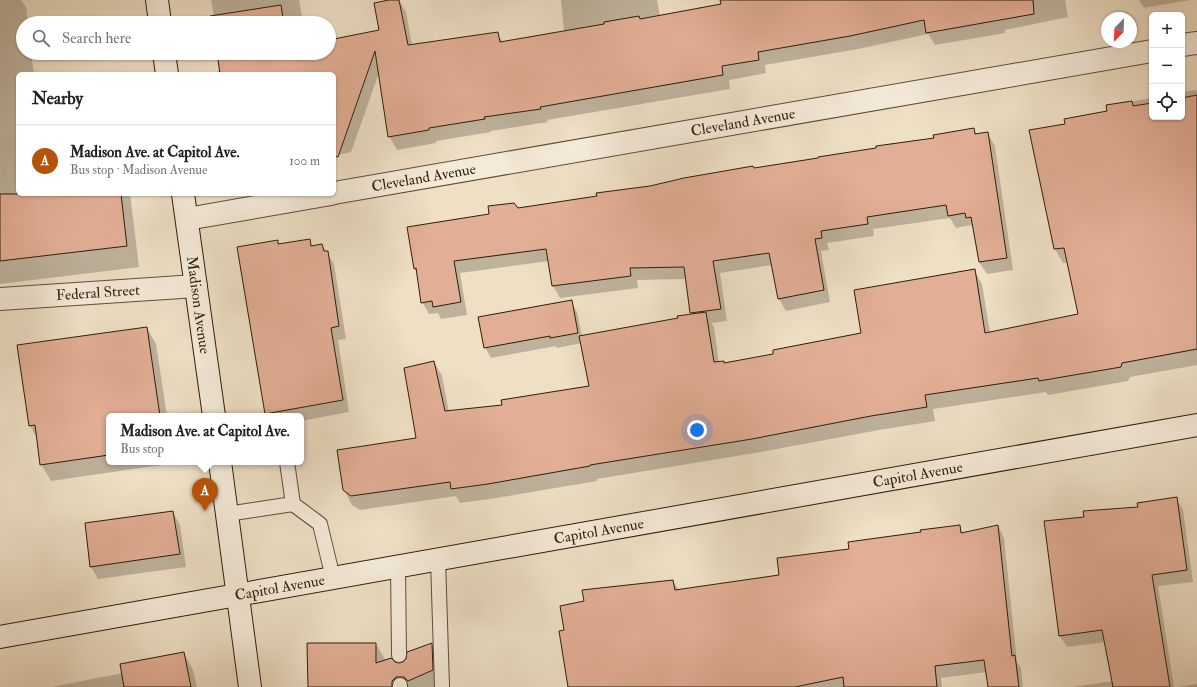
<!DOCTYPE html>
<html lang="en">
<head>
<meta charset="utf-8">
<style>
	:root { --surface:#fff; --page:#f2f2f2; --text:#202124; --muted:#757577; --line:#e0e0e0; --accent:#b45309 }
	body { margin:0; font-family:"IM FELL Double Pica",serif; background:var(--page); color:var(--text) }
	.controls { position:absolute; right:12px; top:12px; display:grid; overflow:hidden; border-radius:6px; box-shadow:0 1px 3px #0004 }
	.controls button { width:36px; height:36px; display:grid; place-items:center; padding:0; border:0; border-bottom:1px solid var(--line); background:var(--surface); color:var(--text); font:20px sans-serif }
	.compass { position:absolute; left:1101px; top:12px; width:36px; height:36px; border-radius:50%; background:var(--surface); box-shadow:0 1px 3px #0004; rotate:203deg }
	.you { position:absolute; left:697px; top:430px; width:14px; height:14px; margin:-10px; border:3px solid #fff; border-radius:50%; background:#1a73e8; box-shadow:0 0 0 6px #1a73e833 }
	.badge { display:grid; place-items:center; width:26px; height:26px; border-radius:50%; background:var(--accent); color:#fff; font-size:13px; font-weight:700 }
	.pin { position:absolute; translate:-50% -33px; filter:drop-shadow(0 1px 2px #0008) }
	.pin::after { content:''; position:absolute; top:21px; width:14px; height:12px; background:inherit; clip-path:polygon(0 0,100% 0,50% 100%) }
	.popup { position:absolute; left:106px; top:413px; width:198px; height:52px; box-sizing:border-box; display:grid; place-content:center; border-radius:6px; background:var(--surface); filter:drop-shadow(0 1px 3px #0005); font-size:13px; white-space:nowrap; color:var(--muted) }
	.popup b { font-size:15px; color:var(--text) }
	.popup::after { content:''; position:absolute; left:50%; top:100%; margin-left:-8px; border:8px solid transparent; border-top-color:var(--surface) }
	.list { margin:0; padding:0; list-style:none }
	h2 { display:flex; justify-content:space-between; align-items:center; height:52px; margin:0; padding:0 16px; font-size:17px }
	h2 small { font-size:13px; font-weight:400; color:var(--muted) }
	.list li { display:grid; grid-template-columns:26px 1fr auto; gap:12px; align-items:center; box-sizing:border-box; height:72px; padding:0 16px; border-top:1px solid var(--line) }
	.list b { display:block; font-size:15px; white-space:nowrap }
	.list p { margin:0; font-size:13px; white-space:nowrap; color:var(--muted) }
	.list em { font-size:13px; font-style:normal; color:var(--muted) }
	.icon { flex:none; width:22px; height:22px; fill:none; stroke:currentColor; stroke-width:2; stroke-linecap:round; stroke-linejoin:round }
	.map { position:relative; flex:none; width:1197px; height:687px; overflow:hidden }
	.search { position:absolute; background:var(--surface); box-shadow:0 1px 3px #0004; left:16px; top:16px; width:320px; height:44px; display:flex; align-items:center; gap:10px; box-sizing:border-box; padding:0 14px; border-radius:22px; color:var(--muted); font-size:15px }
	.panel { position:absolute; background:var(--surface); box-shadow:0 1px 3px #0004; left:16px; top:72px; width:320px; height:124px; border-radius:6px }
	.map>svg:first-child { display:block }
	.shadow { fill:#0003 }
	.building { fill:#e2ae95; stroke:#2d1e09 }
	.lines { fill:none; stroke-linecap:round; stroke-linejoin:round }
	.service-casing { stroke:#5d4e38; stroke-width:16 }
	.minor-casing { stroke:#5d4e38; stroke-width:24 }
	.secondary-casing { stroke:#2d1e09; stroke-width:24 }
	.service { stroke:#f4ead9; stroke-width:14 }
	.minor { stroke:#f4ead9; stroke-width:22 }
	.secondary { stroke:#f4ead9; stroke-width:22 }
	.labels { text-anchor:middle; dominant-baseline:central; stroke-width:4; stroke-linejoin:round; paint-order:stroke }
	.street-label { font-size:15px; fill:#2d1e09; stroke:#f4ead9 }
</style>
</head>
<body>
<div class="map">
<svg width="1197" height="687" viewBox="0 0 1197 687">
	<rect width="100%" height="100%" fill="#eedfc5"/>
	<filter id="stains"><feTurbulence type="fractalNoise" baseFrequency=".005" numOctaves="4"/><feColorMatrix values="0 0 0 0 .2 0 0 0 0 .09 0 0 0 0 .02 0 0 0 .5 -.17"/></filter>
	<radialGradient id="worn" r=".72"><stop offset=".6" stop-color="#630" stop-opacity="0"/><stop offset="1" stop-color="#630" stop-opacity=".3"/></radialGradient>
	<g class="shadow">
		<polygon points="0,0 21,0 26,7 28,23 23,23 23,53 31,53 34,74 18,74 18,194 130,194 139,267 0,284"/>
		<polygon points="211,0 299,0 303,23 212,23 214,17"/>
		<polygon points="394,0 399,0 406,12 412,45 497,33 503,43 564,32 561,0 657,0 660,17 722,5 721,0 1065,0 1068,17 1005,30 1005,33 935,45 928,34 858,49 765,65 766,73 729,80 730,89 547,120 548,122 491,131 491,132 436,141 436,143 397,150 389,136 379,73 351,152 334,156 334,74 218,74 217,71 221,71 218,53 307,53 307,56 311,53 329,53 329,43 380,31"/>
		<polygon points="1139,0 1190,0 1144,8"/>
		<polygon points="1197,90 1197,365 1130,377 1128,381 1048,395 1046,392 933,409 935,421 879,430 761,452 597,479 597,481 496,498 460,503 456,496 360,510 352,505 344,490 417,439 434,362 442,376 449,412 503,406 590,387 582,343 557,348 556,346 491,358 485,347 571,302 577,312 582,336 679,319 692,315 686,279 637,280 638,288 560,298 553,286 549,261 460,273 467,315 441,319 438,313 429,314 422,302 418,274 414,268 518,209 598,197 935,139 974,129 977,135 988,134 995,146 1013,270 987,274 979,262 974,230 971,225 956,228 950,218 873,229 874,236 827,243 829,250 821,251 830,302 786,311 779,299 772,265 720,273 727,321 711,323 714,327 719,363 724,364 775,355 863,334 974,270 982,284 990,333 1079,315 1068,263 1063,263 1055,249 1030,131 1066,125 1108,112 1107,106 1152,98 1152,117 1182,117 1182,92"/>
		<polygon points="309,240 313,247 322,245 326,252 327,252 334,264 346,339 338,340 349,412 301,421 301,416 267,416 266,414 238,248 277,241 280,245"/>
		<polygon points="147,328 156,344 167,416 109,416 109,462 161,462 161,465 51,481 41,464 38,440 30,426"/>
		<polygon points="1176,498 1183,510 1193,582 1158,586 1174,687 1073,687 1113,681 1105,642 1067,647 1060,636 1085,518 1139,508"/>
		<polygon points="173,512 180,525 186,567 98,579 91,567 87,540"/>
		<polygon points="998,526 1004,538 1017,662 1021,668 1023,687 989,687 987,672 941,678 942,687 627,687 565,631 673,581 679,591 780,575 850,550 959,527 963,533"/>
		<polygon points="376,644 386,661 403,663 432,644 442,662 443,687 309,687"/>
		<polygon points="184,653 193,670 197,687 52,687 123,673"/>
		<polygon points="1197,684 1197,687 1178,687"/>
	</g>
	<g class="building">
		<polygon points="389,0 399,0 408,45 498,32 500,42 604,24 604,22 639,16 640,19 721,4 720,0 1033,0 1034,14 926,33 924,20 850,36 758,52 759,60 722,66 723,75 540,107 541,109 484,117 485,119 429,128 429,130 388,137 375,51 338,157 334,156 334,74 220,74 217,53 295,53 296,60 309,53 329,53 329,42 334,39 379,30 374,3"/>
		<polygon points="281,5 283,18 288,18 289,23 211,23 210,16"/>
		<polygon points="1197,95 1197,349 1122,363 1121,367 1039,381 1038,378 925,395 927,407 871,416 752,439 590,465 590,466 488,484 451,489 450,482 351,496 343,490 337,450 416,438 404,368 434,361 445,411 502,405 501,400 589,386 579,336 678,318 677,316 706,312 714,362 724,361 724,363 773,354 773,350 861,333 854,290 975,269 985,333 1078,314 1064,248 1054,249 1029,130 1065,124 1064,119 1107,111 1106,105 1132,101 1133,106 1152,103 1152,117 1182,117 1182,98"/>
		<polygon points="974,128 975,134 988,132 1007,258 979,262 971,217 966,218 965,213 948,216 946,205 867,217 868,224 821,231 822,238 815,239 824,290 778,299 769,253 713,261 721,309 690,313 684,267 630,268 631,276 552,286 546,249 454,261 461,302 433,307 432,301 421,303 416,268 414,269 407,227 489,214 488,206 514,203 518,208 597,196 596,193 650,186 684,178 753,166 754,168 818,158 818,157 876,148 876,146 934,138 933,135"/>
		<polygon points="0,194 121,194 127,246 0,261"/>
		<polygon points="310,239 311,246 322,244 324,251 328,251 339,326 331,328 343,400 265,414 237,247 278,240 278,244"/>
		<polygon points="572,300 578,333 550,338 550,336 484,348 478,317"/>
		<polygon points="147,327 160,416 109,416 109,455 40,465 35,425 29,426 17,345"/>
		<polygon points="1177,497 1187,570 1152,575 1170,687 1113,687 1102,630 1059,636 1044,521 1084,517 1083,511 1138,507 1137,503"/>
		<polygon points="173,511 180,554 90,567 85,523"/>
		<polygon points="960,525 961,533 998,525 1012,656 1015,655 1019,687 988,687 984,660 935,666 937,687 844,687 843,677 795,687 568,687 559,631 564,630 560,606 584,601 582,590 673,580 675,590 779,575 777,558 849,549 848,542 921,532 920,530"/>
		<polygon points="307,643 376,643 376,663 391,658 395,662 399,663 403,662 406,659 407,652 432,643 433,670 408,681 404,677 396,677 392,681 392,687 308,687"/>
		<polygon points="184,652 191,687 124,687 120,664"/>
	</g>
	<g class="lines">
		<g class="service-casing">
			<g id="service">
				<polyline points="293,504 320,524 333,578"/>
				<polyline points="227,514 293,504 287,462"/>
				<polyline points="438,559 442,687"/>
				<polyline points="398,567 399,655"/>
				<polyline points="400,685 400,687"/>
			</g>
		</g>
		<g class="minor-casing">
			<g id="minor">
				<polyline points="1182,45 1197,43"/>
				<path id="s1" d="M334 193 1152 51"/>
				<polyline points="187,219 331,194"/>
				<path id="s2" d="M0 299 196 286"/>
			</g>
		</g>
		<g class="secondary-casing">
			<g id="secondary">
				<polyline points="157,0 160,23"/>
				<polyline points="164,53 167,74"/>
				<path id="s3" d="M183 194 214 416"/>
				<polyline points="220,462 250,687"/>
				<path id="s4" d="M0 637 1197 425"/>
			</g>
		</g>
		<use href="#service" class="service"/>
		<use href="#minor" class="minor"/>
		<use href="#secondary" class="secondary"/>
	</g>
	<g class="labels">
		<g class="street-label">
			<text stroke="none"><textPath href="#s1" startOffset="415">Cleveland Avenue</textPath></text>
			<text stroke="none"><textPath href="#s1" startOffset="91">Cleveland Avenue</textPath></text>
			<text stroke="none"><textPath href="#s2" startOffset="98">Federal Street</textPath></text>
			<text stroke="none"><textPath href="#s3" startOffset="112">Madison Avenue</textPath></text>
			<text stroke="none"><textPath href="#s4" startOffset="932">Capitol Avenue</textPath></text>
			<text stroke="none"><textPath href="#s4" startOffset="608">Capitol Avenue</textPath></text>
			<text stroke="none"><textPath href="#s4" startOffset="284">Capitol Avenue</textPath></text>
		</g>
	</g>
	<rect width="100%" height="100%" filter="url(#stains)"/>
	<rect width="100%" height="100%" fill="url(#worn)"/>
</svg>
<div class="controls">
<button>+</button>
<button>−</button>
<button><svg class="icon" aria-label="locate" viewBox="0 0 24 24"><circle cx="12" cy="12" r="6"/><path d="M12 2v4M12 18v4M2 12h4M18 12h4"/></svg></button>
</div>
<svg class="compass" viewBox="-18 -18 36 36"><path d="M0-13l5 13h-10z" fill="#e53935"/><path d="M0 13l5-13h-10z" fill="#757577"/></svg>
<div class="you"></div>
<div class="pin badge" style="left:205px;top:511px">A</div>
<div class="popup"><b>Madison Ave. at Capitol Ave.</b>Bus stop</div>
<div class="search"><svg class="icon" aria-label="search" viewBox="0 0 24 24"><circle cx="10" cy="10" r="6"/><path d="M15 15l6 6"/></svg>Search here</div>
<section class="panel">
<h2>Nearby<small></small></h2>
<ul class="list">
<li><span class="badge">A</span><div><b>Madison Ave. at Capitol Ave.</b><p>Bus stop · Madison Avenue</p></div><em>100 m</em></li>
</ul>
</section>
</div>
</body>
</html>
